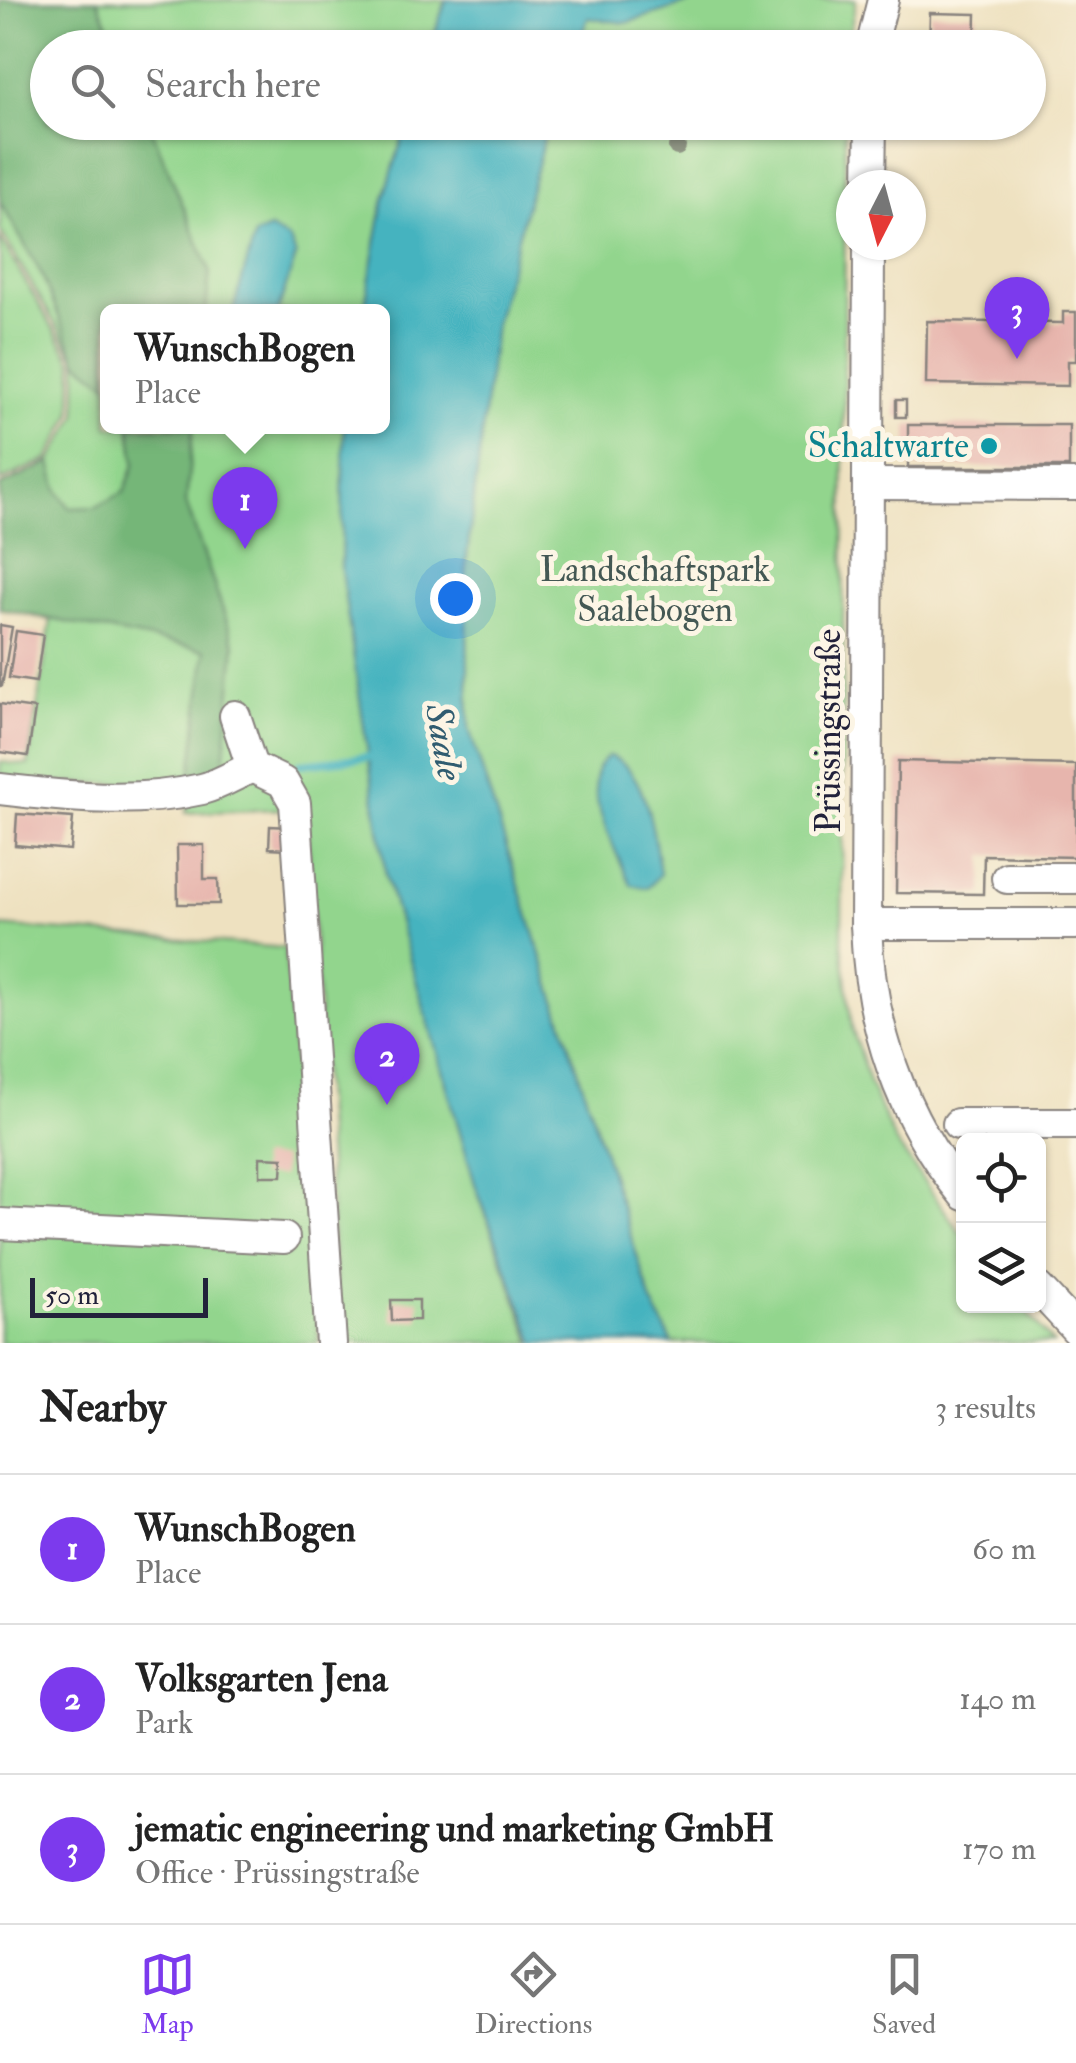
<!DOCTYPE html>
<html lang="en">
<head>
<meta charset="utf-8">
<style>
	:root { --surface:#fff; --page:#f6f6f6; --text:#222; --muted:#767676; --line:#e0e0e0; --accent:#7c3aed }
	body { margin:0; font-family:"IM FELL Double Pica",serif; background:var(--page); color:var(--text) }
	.controls { position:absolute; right:30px; bottom:30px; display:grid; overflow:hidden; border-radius:15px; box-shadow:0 2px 8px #0004 }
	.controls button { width:90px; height:90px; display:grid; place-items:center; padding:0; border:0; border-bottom:2px solid var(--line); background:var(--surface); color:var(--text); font:50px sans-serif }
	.compass { position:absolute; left:836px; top:170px; width:90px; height:90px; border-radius:50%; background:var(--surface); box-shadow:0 2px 8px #0004; rotate:186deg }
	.scale { position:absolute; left:30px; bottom:25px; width:178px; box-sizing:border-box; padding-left:10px; border:5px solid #22223b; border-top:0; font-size:28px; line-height:35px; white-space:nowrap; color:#22223b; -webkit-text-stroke:8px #fcf5e5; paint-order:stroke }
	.you { position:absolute; left:455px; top:598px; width:35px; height:35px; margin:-25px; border:8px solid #fff; border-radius:50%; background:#1a73e8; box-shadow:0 0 0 15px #1a73e833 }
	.badge { display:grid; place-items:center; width:65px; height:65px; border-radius:50%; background:var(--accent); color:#fff; font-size:32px; font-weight:700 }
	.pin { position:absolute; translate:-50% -82px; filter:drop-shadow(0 2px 5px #0008) }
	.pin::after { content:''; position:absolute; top:52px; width:35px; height:30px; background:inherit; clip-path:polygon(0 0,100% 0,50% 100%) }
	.popup { position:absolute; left:100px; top:304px; width:290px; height:130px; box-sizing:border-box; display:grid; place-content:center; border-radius:15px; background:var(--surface); filter:drop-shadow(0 2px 8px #0005); font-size:32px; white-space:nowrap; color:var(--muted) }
	.popup b { font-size:38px; color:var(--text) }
	.popup::after { content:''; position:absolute; left:50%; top:100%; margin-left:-20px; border:20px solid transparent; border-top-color:var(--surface) }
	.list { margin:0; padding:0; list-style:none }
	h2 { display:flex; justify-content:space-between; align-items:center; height:130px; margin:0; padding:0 40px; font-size:42px }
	h2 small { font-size:32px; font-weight:400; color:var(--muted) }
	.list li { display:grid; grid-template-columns:65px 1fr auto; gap:30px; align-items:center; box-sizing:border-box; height:150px; padding:0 40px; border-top:2px solid var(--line) }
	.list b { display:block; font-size:38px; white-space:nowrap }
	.list p { margin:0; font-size:32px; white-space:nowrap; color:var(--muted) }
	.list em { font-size:32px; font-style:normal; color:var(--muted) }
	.icon { flex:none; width:55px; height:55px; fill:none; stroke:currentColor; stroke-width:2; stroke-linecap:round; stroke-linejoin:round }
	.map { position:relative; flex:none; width:1076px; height:1343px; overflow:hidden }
	.search { position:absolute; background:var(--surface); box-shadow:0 2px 8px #0004; left:30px; right:30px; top:30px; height:110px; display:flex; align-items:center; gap:25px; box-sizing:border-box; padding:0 35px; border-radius:55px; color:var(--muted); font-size:38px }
	.sheet { height:580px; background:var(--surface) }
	nav { display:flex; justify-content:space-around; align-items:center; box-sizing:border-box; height:140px; border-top:2px solid var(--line); background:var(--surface); font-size:28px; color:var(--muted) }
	nav a { display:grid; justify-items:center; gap:5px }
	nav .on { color:var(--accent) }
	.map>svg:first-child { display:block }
	.green { fill:#92d58d; stroke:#5a7c64; stroke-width:2.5 }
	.forest { fill:#75b678; stroke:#4c6c5a; stroke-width:2.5 }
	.water { fill:#45b3bf; stroke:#346a7d; stroke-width:2.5 }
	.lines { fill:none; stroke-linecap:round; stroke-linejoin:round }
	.stream { stroke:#45b3bf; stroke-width:8 }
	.building { fill:#e7b5ad }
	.minor-casing { stroke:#88827e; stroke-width:34 }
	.minor { stroke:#fff; stroke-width:30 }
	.tree { fill:#909685 }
	.culture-dot { fill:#0f9aa8; stroke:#fcf5e5; stroke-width:4 }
	.labels { text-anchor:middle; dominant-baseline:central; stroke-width:10; stroke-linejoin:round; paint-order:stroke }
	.culture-label { font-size:35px; fill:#0d838f; stroke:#fcf5e5; text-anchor:end }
	.park-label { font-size:35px; fill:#445854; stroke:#fcf5e5 }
	.street-label { font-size:35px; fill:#22223b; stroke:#fcf5e5 }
	.water-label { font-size:38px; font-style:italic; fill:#305c70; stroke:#fcf5e5 }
</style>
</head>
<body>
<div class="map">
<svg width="1076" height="1343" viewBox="0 0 1076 1343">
	<rect width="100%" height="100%" fill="#fcf5e5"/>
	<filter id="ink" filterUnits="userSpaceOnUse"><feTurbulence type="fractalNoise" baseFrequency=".01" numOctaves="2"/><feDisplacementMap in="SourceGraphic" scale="20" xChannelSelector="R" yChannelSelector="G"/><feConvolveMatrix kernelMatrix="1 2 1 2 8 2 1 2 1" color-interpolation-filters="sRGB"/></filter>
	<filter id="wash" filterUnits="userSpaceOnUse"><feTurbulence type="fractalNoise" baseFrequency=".0048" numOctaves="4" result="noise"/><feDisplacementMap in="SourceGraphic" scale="40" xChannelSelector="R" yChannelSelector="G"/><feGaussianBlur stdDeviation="2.25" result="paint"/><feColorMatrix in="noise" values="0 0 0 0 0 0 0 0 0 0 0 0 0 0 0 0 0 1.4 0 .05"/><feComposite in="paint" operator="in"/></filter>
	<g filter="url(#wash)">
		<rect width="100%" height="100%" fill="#eee1c0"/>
		<g class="green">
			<polygon points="0,0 446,0 430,47 48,48 48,122 407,123 384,199 364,311 108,312 108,426 344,427 341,570 386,876 476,1187 532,1343 339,1343 306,808 186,813 190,784 0,783 0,762 28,765 51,620 0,609 0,486 51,461 77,415 77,361 0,230"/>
			<polygon points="697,0 856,0 847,47 576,48 588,18 626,23"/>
			<polygon points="548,123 845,123 842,943 852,1028 870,1085 895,1141 963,1236 964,1306 1021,1306 1053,1343 672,1343 651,1300 469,730 466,564 495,324"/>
			<polygon points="0,238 73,362 72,414 48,459 0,481"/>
			<polygon points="0,926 285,948 319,1343 0,1343"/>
		</g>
		<g class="forest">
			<polygon points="0,0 97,0 118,47 48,48 48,122 149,123 210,271 206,311 108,312 107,384 77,361 41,273 0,202"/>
			<polygon points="130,427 193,427 186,503 235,645 224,764 220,771 190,783 206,650 0,609 0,486 51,462 58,491 70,508 96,507 124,492 135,463"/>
		</g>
		<g class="water">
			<polygon points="446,0 697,0 626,23 588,18 576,47 430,47"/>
			<polygon points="407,123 548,123 495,324 466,564 469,729 651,1300 672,1343 535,1343 476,1187 386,876 341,570 344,427 382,426 382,312 364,311 384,199"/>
			<polygon points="270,229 290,240 296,256 278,311 233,311 255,235"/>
			<path d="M609 756C648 769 654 837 660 874L648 888 631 885C618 854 573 777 609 756Z"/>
		</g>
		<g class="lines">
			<polyline class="stream" points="300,764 379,756"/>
		</g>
		<g id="blocks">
			<g class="building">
				<polygon points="930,13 976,14 975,48 929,48"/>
				<polygon points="1063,312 1076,312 1076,361 1068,361 1068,386 926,384 927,321 1063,323"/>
				<rect x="896" y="400" width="10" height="17"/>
				<rect x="908" y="425" width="161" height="42"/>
				<polygon points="0,625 12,627 2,686 0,686"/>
				<polygon points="16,631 43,635 36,682 9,678"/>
				<polygon points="0,704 35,709 28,756 0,752"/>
				<polygon points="898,761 1076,765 1076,857 984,855 983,894 896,893"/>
				<polygon points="17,814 73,818 70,850 15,845"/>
				<polygon points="270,826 288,827 287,849 269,848"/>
				<polygon points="177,845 204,845 204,879 218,879 219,904 178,904"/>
				<polygon points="260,1157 283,1158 282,1176 260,1176"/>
				<polygon points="391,1300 419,1300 419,1320 392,1321"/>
			</g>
		</g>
	</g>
	<g filter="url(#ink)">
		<use href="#blocks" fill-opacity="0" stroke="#88827e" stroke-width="2.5"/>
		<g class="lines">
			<g class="minor-casing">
				<g id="minor">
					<polyline points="871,48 883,0"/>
					<polyline points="870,185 871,122"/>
					<path d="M869 245 866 924C869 1023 900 1117 964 1195"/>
					<polyline points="868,484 1076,485"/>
					<polyline points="235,716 252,767 283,782 295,803 331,1343"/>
					<path d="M0 789C66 797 136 804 202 789 219 785 236 774 252 767"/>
					<polyline points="1007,878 1076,878"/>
					<polyline points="866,924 1076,924"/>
					<polyline points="958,1124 1076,1124"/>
					<polyline points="0,1224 284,1238"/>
					<polyline points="1038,1288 1076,1329"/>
				</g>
			</g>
			<use href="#minor" class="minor"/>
		</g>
		<circle class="tree" cx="677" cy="147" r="9"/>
	</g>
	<circle class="culture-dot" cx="989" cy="446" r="10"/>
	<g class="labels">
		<g class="culture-label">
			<text x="969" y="446">Schaltwarte</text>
		</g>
		<g class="park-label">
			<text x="655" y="570">Landschaftspark<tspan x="655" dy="40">Saalebogen</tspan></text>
		</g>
		<g class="street-label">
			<text transform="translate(829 731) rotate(-90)">Prüssingstraße</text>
		</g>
		<g class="water-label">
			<text transform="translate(444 742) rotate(80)">Saale</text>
		</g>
	</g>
</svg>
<div class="controls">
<button><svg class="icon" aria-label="locate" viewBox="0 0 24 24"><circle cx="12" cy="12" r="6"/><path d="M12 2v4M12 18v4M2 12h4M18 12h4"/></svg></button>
<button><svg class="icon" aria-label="layers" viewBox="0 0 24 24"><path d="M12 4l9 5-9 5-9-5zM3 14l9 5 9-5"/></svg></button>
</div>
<svg class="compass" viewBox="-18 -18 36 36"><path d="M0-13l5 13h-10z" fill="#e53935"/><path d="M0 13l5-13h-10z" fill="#767676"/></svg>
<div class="scale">50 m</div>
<div class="you"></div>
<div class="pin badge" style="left:245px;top:549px">1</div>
<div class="popup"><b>WunschBogen</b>Place</div>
<div class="pin badge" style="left:387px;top:1105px">2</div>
<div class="pin badge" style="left:1017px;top:359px">3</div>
<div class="search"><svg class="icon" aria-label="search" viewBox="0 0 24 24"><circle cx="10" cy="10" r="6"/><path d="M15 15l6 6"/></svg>Search here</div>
</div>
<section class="sheet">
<h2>Nearby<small>3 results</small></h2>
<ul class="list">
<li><span class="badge">1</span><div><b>WunschBogen</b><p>Place</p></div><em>60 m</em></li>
<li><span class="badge">2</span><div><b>Volksgarten Jena</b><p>Park</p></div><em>140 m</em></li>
<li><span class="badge">3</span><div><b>jematic engineering und marketing GmbH</b><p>Office · Prüssingstraße</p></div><em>170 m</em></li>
</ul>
</section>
<nav>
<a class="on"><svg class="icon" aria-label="map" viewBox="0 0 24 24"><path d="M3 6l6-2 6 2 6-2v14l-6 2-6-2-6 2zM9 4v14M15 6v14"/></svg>Map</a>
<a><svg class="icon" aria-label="directions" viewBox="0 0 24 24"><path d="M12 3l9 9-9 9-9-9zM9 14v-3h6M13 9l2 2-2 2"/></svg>Directions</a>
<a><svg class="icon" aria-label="saved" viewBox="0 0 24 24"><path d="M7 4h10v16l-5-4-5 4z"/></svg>Saved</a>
</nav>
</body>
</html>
